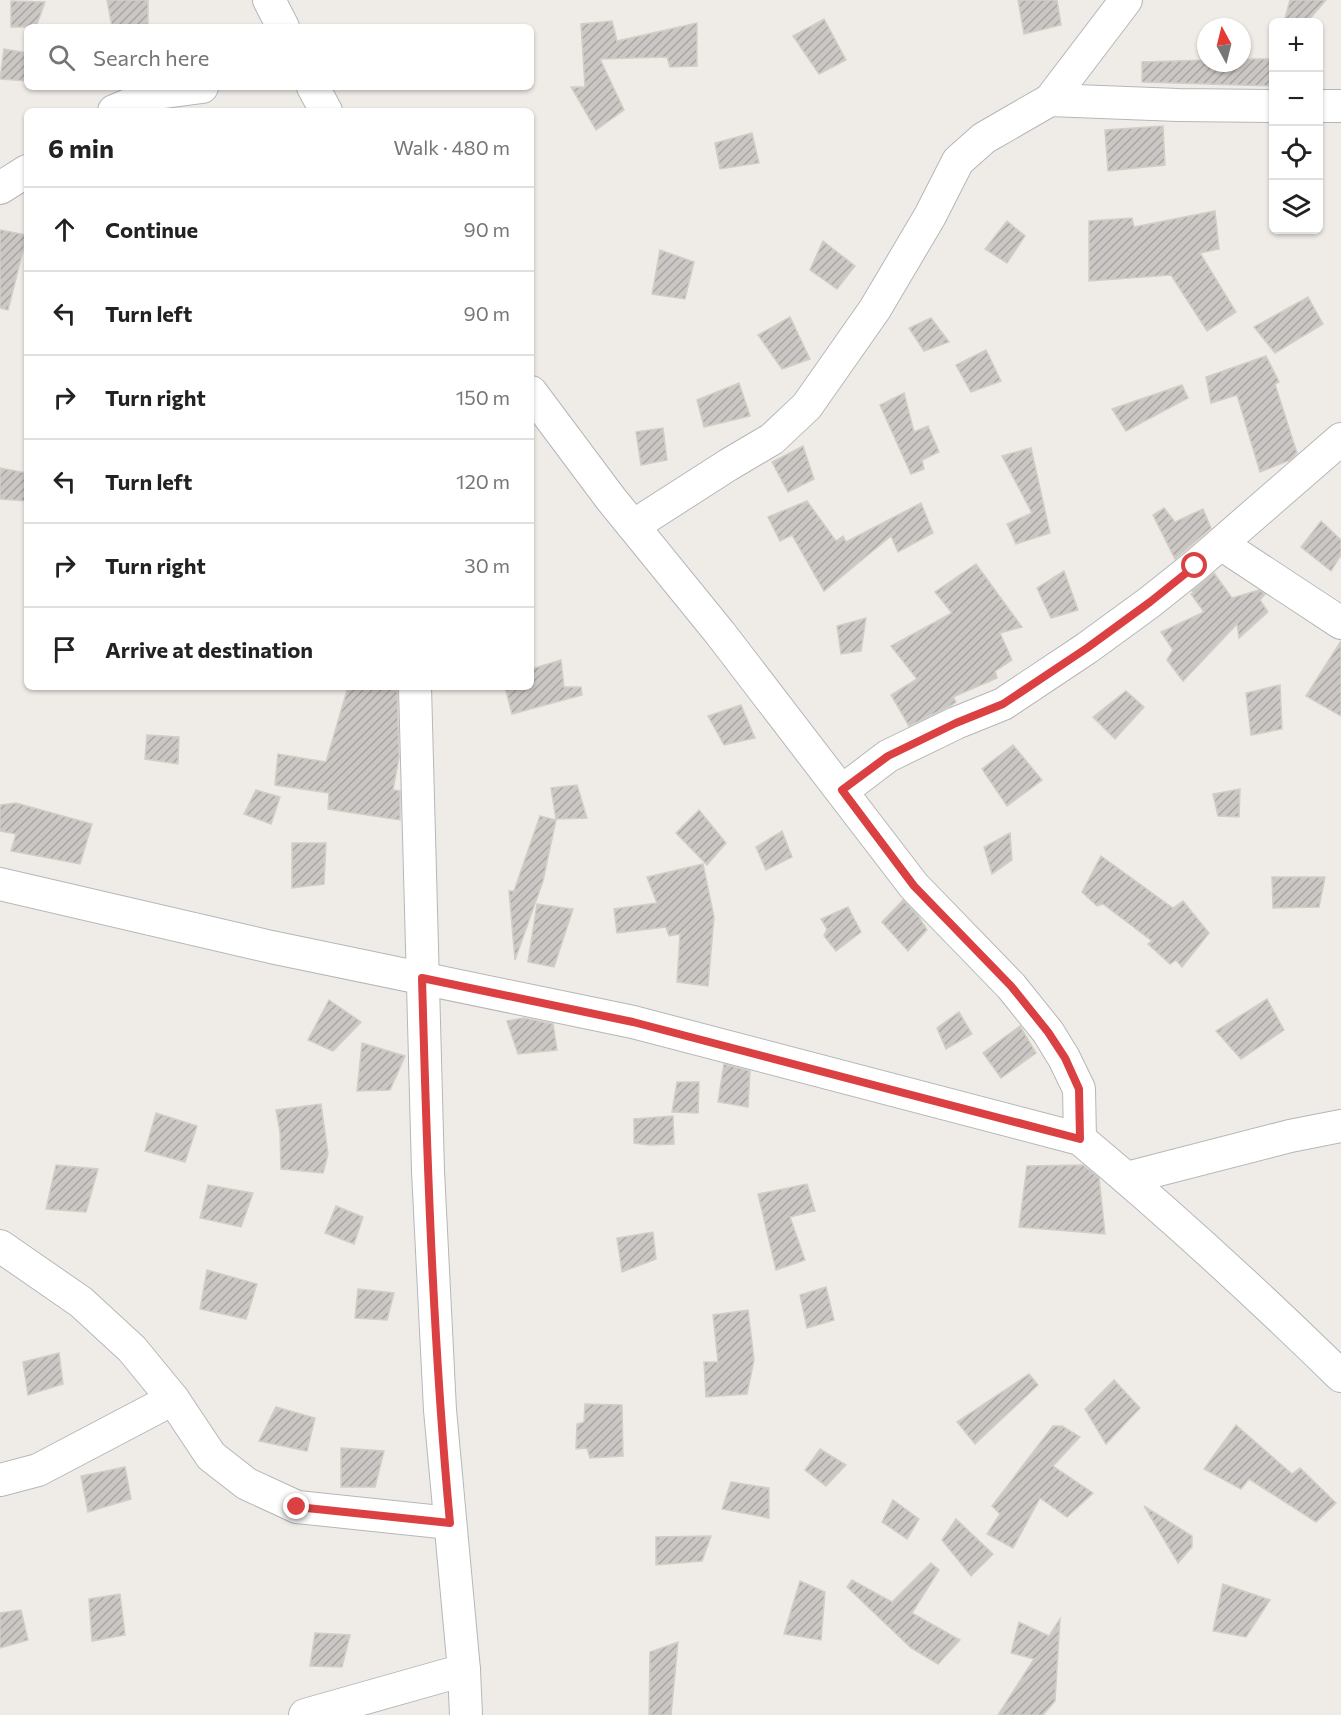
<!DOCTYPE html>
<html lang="en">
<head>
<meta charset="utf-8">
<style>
	:root { --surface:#fff; --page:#f2f2f2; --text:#222; --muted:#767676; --line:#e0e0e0 }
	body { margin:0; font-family:Commissioner,sans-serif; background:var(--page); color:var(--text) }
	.controls { position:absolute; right:18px; top:18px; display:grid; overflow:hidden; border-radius:9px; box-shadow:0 2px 4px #0004 }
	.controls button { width:54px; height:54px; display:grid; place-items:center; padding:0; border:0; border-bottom:2px solid var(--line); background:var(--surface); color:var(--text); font:30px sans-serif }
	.compass { position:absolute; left:1197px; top:18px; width:54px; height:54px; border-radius:50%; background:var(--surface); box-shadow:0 2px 4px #0004; rotate:353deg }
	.stop { position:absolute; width:18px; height:18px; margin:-14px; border:4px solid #db4142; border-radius:50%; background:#fff }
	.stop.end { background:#db4142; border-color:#fff; box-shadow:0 2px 6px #0008 }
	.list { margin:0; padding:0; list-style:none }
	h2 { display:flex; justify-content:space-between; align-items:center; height:78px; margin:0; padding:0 24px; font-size:26px }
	h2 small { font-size:20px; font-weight:400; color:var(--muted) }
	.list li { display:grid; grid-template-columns:39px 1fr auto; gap:18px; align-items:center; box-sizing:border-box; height:84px; padding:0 24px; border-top:2px solid var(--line) }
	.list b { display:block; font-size:22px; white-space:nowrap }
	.list em { font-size:20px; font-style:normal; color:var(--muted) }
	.icon { flex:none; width:33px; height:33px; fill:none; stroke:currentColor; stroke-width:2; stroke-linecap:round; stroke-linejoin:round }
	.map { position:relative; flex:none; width:1341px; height:1715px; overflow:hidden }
	.search { position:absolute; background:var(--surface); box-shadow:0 2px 4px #0004; left:24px; top:24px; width:510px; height:66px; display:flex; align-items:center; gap:15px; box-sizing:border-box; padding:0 21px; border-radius:9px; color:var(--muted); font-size:22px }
	.panel { position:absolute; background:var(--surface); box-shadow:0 2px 4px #0004; left:24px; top:108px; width:510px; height:582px; border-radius:9px }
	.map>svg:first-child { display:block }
	.building { fill:url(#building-hatch); stroke:#d3cec5; stroke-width:1.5 }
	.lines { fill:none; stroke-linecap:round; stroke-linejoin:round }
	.street-casing { stroke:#b4b7ba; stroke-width:34 }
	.street { stroke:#fff; stroke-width:32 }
	.route { stroke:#db4142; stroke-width:8 }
</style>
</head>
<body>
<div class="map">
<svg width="1341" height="1715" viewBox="0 0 1341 1715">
	<defs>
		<pattern id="building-hatch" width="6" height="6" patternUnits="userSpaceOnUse" patternTransform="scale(1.5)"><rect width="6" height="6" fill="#cbc7c4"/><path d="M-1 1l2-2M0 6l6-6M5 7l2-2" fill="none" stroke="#a8a5a3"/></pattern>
	</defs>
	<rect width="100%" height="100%" fill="#efece7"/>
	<g class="building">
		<polygon points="107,0 148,0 148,27 112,27"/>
		<polygon points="1018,0 1057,0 1061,25 1024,34"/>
		<polygon points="1290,0 1326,0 1307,22 1284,22"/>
		<polygon points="11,1 45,2 36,27 11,27"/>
		<polygon points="824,19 846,60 819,74 793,36"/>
		<polygon points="612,21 617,41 697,23 697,66 670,67 667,57 600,59 624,110 596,130 571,87 585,87 581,24"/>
		<polygon points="4,49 27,53 27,81 0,79"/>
		<polygon points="1253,59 1274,59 1274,86 1142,82 1142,62 1206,60 1206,63 1242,63 1242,60"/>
		<polygon points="1163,126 1165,165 1108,171 1105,130"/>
		<polygon points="752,133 759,163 720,169 715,143"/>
		<polygon points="1215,211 1219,249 1200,253 1236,312 1207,331 1171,275 1089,281 1089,221 1132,218 1134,227"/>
		<polygon points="1007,221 1025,236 1007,263 985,249"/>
		<polygon points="0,230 27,235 8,310 0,308"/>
		<polygon points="823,241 855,266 837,289 810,270"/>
		<polygon points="660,250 694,262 685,299 652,294"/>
		<polygon points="1308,297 1323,324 1275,353 1254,327"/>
		<polygon points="790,317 810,359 782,369 758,335"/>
		<polygon points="931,318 949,342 924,351 909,328"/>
		<polygon points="986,350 1001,381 971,392 956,365"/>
		<polygon points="1266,356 1279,382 1275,384 1297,453 1290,460 1260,472 1237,395 1211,403 1206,377"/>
		<polygon points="739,383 750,416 704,427 697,400"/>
		<polygon points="1182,385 1188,398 1126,431 1112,409"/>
		<polygon points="904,393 914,432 928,426 939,452 922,460 924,469 911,474 880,405"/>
		<polygon points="663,428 667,460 641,465 636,432"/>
		<polygon points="803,446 814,479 788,492 772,462"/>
		<polygon points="1031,448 1050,533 1016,544 1007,524 1032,513 1002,456"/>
		<polygon points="0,468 27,473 27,501 0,499"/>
		<polygon points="807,501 836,541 843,536 846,542 921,503 933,533 898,552 891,536 824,591 792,535 780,541 768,517"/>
		<polygon points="1164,508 1175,522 1203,509 1211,528 1175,559 1153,515"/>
		<polygon points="1321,521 1341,540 1341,555 1331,571 1301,547"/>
		<polygon points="976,564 1022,627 1000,633 1012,660 995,671 997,678 953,697 956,702 950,706 909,726 891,695 917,679 891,646 952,613 935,592"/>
		<polygon points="1064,571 1078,610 1051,618 1037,588"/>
		<polygon points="1214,573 1232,598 1259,590 1265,594 1260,600 1268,612 1239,638 1237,624 1183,681 1167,660 1173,650 1161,632 1204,612 1191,594 1194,593 1192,591"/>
		<polygon points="866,618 861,651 841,654 837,626"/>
		<polygon points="1341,641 1341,716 1306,696"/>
		<polygon points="561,660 564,687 581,687 582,695 512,714 505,687 531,687 531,669"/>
		<polygon points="1280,685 1282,729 1251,735 1246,693"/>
		<polygon points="348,687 397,687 399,757 393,790 400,791 400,820 328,809 329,793 275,785 278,754 326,762"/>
		<polygon points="1126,691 1144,707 1115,739 1093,717"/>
		<polygon points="741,705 755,738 724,745 708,716"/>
		<polygon points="147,735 179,737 178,764 145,759"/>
		<polygon points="1013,745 1042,780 1007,806 982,769"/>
		<polygon points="577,785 587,818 556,819 551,788"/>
		<polygon points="1240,789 1239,817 1218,816 1213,794"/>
		<polygon points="256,790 280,797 271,824 244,814"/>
		<polygon points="16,803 92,824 80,864 11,851 16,834 0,831 0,805"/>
		<polygon points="699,810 726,843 707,865 676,833"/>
		<polygon points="540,816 556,820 543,881 515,960 509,891 514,891"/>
		<polygon points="782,831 792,857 766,870 756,847"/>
		<polygon points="1010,833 1012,860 992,874 984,847"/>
		<polygon points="292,843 326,843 324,884 292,888"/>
		<polygon points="1101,856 1173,908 1183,901 1209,933 1182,967 1176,960 1170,964 1148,944 1152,941 1103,904 1097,906 1082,892"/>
		<polygon points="703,864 714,917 708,986 677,982 680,934 669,936 666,927 617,933 614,909 657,903 647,877"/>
		<polygon points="1272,877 1325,877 1319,907 1273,908"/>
		<polygon points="903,900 919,917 927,930 908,951 882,922"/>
		<polygon points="537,904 573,909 554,967 528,962"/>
		<polygon points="848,907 861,932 836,951 824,936 827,929 821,919"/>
		<polygon points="1267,999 1284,1030 1241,1059 1216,1031"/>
		<polygon points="329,1000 361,1022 333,1051 308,1040"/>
		<polygon points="959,1012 972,1034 946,1049 937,1028"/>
		<polygon points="524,1018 553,1024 557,1050 518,1054 507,1021"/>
		<polygon points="1020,1026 1036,1053 1001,1078 983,1053"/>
		<polygon points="362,1043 405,1056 390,1090 357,1091"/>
		<polygon points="724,1064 750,1071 748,1107 718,1102"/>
		<polygon points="677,1082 699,1082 698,1113 672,1112"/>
		<polygon points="321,1104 328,1154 323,1173 281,1169 280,1132 276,1110"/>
		<polygon points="156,1113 197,1126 185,1162 145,1151"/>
		<polygon points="673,1116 674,1144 650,1145 634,1143 634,1119"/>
		<polygon points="56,1165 98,1169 86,1212 46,1209"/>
		<polygon points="1083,1165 1099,1178 1105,1234 1019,1227 1027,1166"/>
		<polygon points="807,1184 815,1211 790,1217 805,1260 776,1270 758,1194"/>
		<polygon points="208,1185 253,1193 241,1227 200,1218"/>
		<polygon points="336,1206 363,1217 354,1244 325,1233"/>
		<polygon points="653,1232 656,1259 622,1272 617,1238"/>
		<polygon points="207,1270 257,1284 246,1319 200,1309"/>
		<polygon points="826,1287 834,1320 807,1328 800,1295"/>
		<polygon points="358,1289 394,1293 387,1320 355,1318"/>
		<polygon points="748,1310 754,1360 747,1394 706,1397 704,1362 718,1362 713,1315"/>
		<polygon points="59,1353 63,1384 28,1395 23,1362"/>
		<polygon points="1029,1374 1038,1385 975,1444 957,1422"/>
		<polygon points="1114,1380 1140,1408 1106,1444 1085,1409"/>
		<polygon points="585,1404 622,1405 623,1456 590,1458 587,1448 576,1449 577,1424 584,1422"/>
		<polygon points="276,1407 315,1418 307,1451 259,1441"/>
		<polygon points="1236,1425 1292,1474 1300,1468 1336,1503 1316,1522 1249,1479 1241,1489 1204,1469"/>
		<polygon points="1053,1426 1062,1426 1080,1437 1053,1466 1093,1493 1067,1517 1040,1498 1013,1548 987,1534 1000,1514 992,1506"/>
		<polygon points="341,1448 384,1451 375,1487 341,1487"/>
		<polygon points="820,1449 846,1465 826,1486 805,1470"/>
		<polygon points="125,1467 131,1499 88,1512 81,1476"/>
		<polygon points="731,1482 769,1488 769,1518 722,1509"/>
		<polygon points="893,1500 919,1519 907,1539 882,1522"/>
		<polygon points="1144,1506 1192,1536 1192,1547 1178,1563"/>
		<polygon points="956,1519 993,1554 971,1576 942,1540"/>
		<polygon points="711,1536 702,1561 656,1565 656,1537"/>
		<polygon points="931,1563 939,1570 912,1613 960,1640 938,1664 911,1648 847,1587 852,1580 892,1602"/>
		<polygon points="800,1581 825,1592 821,1640 784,1634"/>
		<polygon points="1223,1584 1270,1600 1246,1637 1213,1631"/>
		<polygon points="120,1594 125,1635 92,1641 89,1599"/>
		<polygon points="21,1610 28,1640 0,1648 0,1613"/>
		<polygon points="1060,1619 1055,1701 1043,1715 998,1715 1034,1659 1011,1653 1019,1622 1049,1636"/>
		<polygon points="315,1633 350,1635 342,1667 310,1666"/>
		<polygon points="678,1642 671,1715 649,1715 650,1652"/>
	</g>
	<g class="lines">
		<g class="street-casing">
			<g id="street">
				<polyline points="269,0 283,27"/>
				<polyline points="313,87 326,111"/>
				<polyline points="1050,100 1126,0"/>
				<polyline points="1318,106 1341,106"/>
				<polyline points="114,111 157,93 202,87"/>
				<polyline points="0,188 27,171"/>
				<polyline points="531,392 611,499 720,633 914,886 1011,986 1048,1032 1064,1058 1079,1089 1080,1139"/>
				<polyline points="633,526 728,465 772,439 807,406 875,309 930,216 958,161 984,138 1050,100 1178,105 1274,106"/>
				<polyline points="1221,544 1341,623"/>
				<polyline points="415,687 428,1171 440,1410 464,1670 466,1715"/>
				<polyline points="842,791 888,756 956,723 1003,704 1087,648 1150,602 1195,566 1341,439"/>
				<path d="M0 884 271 947 633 1022 1080 1139C1170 1214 1257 1294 1341 1376"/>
				<polyline points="1127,1178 1290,1136 1341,1126"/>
				<polyline points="0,1246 81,1302 132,1349 173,1399"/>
				<polyline points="0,1480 38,1470 173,1399 211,1456 247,1484 297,1507 450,1523"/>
				<polyline points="305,1715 464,1670"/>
			</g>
		</g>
		<use href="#street" class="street"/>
	</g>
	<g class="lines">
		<path class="route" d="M297 1507 450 1523C433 1342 427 1160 422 978L633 1022 1080 1139 1079 1089 1065 1058 1048 1032 1011 986 914 886 842 790 888 756 956 723 1003 704 1087 648 1150 602 1195 566"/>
	</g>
</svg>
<div class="controls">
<button>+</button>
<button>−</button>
<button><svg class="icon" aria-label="locate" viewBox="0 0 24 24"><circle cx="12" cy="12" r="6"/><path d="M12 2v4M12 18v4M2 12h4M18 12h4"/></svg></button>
<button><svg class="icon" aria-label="layers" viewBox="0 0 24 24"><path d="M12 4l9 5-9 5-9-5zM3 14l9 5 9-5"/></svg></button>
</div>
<svg class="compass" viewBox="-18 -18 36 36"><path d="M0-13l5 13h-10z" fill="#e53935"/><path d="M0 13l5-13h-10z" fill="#767676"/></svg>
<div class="stop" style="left:1195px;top:566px"></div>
<div class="stop end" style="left:297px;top:1507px"></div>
<div class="search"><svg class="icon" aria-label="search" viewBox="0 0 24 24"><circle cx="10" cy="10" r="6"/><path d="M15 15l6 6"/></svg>Search here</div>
<section class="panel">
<h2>6 min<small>Walk · 480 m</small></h2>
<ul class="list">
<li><svg class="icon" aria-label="ahead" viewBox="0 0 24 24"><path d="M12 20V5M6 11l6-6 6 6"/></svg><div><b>Continue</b></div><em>90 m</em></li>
<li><svg class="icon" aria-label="left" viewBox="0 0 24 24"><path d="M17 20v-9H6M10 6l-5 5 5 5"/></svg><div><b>Turn left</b></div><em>90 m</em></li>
<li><svg class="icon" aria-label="right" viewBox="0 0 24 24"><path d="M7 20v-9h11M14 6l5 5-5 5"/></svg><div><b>Turn right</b></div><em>150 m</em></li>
<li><svg class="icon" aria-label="left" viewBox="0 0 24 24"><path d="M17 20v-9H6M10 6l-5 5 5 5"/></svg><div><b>Turn left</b></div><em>120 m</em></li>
<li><svg class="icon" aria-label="right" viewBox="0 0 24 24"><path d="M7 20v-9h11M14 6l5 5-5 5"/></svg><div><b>Turn right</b></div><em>30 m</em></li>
<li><svg class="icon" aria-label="arrive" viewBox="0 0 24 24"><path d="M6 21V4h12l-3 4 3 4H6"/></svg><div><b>Arrive at destination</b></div></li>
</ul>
</section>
</div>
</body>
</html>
